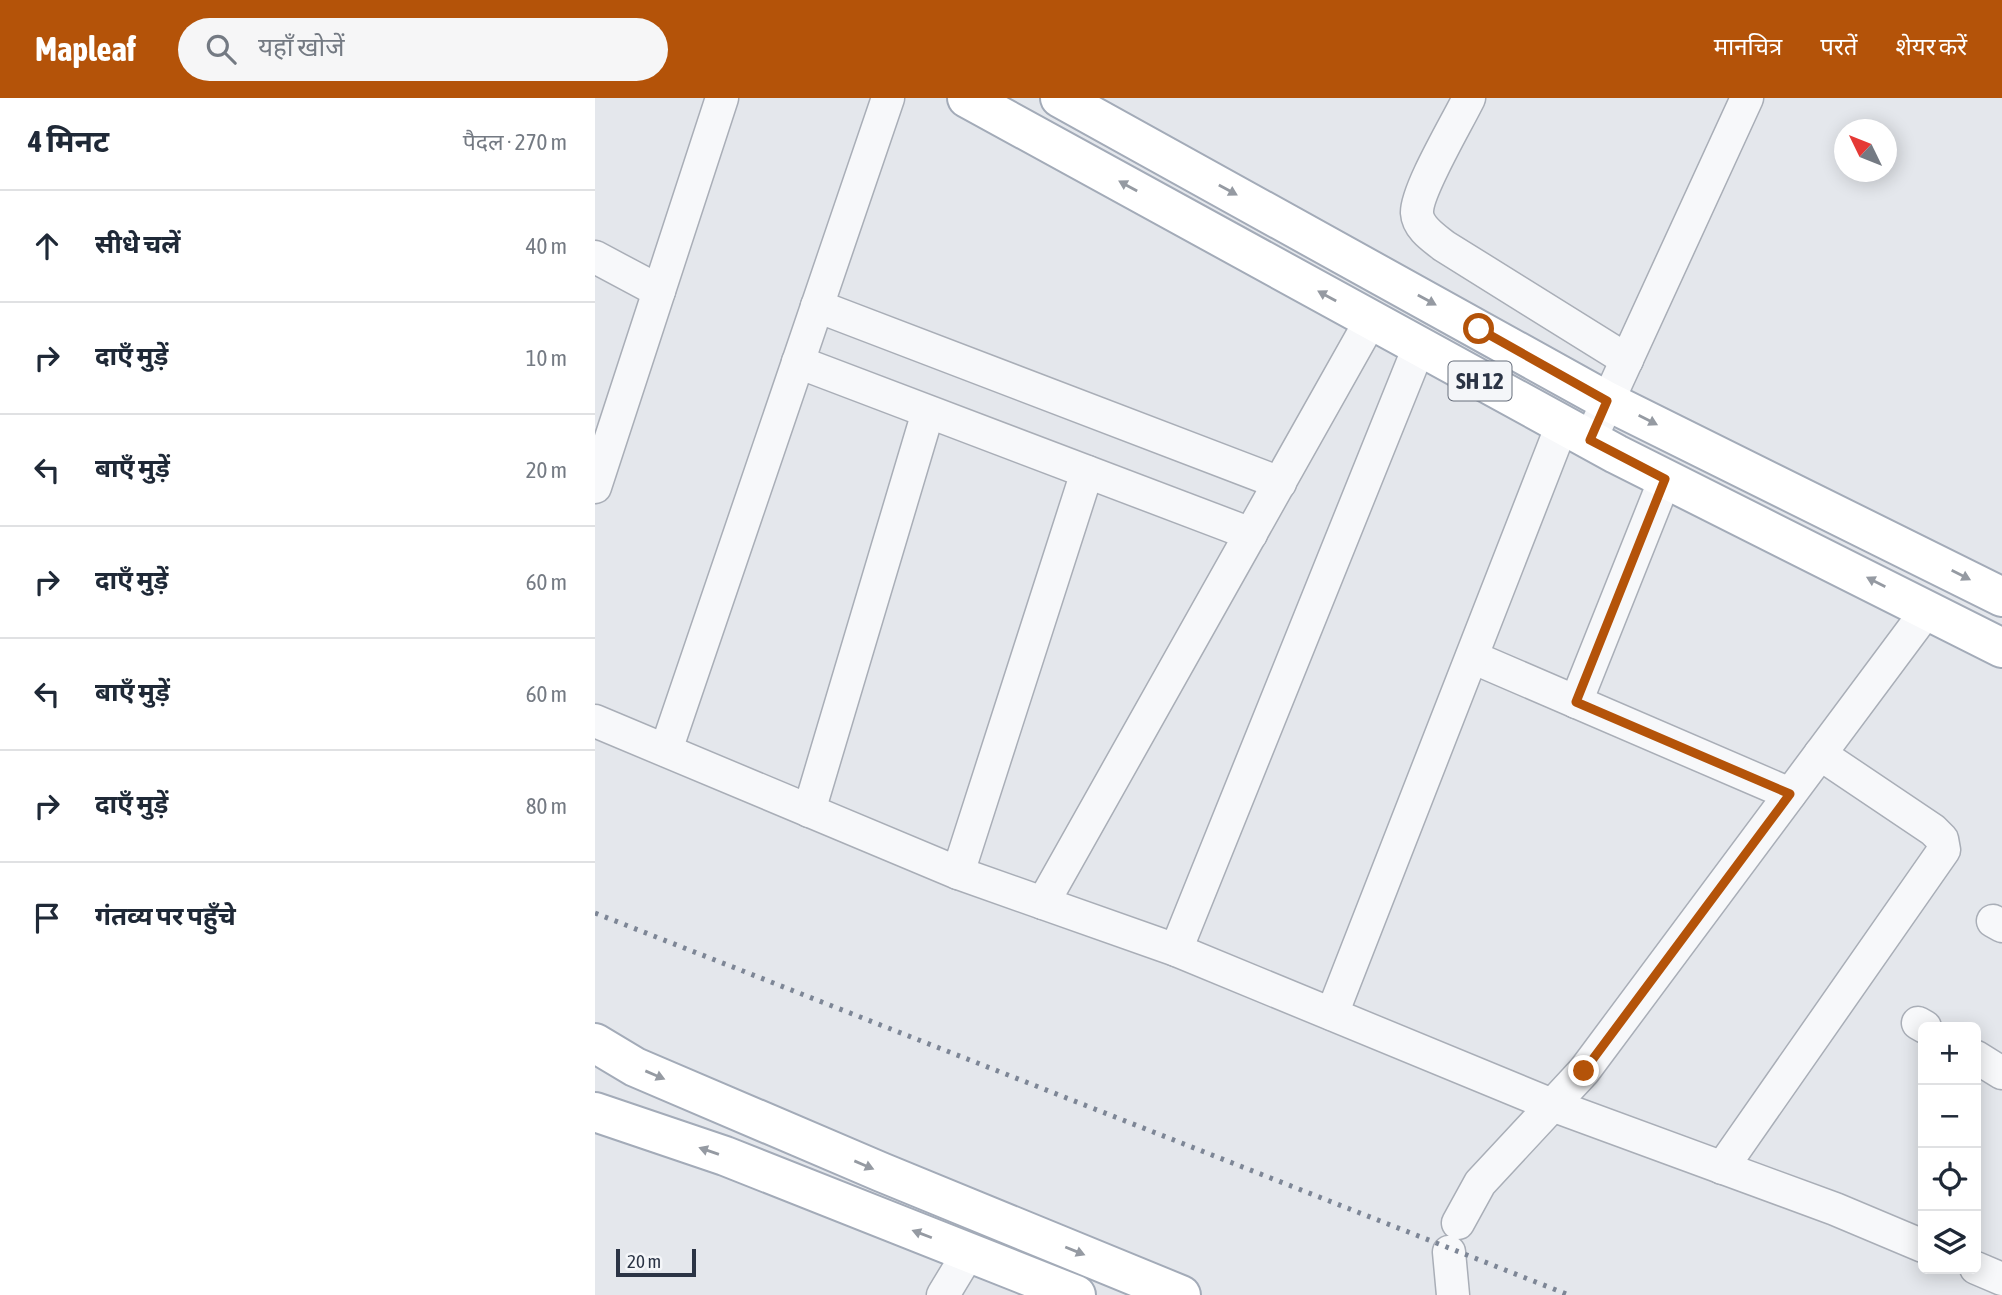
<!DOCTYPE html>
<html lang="hi">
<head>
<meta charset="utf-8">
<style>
	:root { --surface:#fff; --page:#f6f6f7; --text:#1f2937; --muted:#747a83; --line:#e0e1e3; --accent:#b45309 }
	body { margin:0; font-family:"Asap Condensed","Noto Sans Devanagari",sans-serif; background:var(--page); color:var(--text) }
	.controls { position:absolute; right:21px; bottom:21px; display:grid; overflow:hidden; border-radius:10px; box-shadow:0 4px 18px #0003 }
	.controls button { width:63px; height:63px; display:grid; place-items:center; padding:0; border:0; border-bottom:2px solid var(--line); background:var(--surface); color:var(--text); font:35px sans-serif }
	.compass { position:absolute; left:1239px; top:21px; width:63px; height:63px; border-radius:50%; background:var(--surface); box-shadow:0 4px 18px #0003; rotate:313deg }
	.scale { position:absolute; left:21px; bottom:18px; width:80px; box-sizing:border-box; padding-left:7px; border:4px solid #2b3445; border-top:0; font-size:19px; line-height:24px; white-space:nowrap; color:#2b3445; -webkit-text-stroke:5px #f4f6f9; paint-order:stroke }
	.stop { position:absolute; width:21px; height:21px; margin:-16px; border:5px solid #b45309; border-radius:50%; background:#fff }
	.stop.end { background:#b45309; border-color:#fff; box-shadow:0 2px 7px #0008 }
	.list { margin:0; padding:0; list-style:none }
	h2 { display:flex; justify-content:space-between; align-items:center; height:91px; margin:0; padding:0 28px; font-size:30px }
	h2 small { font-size:23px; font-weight:400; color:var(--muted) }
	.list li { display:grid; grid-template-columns:46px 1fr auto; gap:21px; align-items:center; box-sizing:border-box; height:112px; padding:0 28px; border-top:2px solid var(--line) }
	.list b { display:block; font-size:26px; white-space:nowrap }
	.list em { font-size:23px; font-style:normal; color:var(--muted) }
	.icon { flex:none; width:38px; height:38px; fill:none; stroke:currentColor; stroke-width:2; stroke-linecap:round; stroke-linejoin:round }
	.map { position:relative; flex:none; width:1407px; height:1197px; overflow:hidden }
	header { display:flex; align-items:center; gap:42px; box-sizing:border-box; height:98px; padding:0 35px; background:var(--accent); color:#fff }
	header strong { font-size:33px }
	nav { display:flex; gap:38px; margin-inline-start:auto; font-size:24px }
	.search { width:490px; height:63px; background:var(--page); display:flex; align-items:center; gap:18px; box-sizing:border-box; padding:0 24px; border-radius:38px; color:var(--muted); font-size:26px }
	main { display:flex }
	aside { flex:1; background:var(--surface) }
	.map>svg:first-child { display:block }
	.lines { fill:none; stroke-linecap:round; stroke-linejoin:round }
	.minor-casing { stroke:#a9aeb7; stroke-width:35 }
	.major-casing { stroke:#a3abb8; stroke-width:42 }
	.minor { stroke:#f7f8fa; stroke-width:32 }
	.major { stroke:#fff; stroke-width:38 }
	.rail { stroke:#7d8696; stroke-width:5; stroke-dasharray:3.5 7; stroke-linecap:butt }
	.oneway { fill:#959aa2 }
	.route { stroke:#b45309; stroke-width:9 }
	.labels { text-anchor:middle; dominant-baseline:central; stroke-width:7; stroke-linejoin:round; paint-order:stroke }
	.shield { fill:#f4f6f9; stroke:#676e7b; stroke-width:2 }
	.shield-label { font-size:23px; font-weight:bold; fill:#2b3445 }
</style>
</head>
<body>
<header>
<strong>Mapleaf</strong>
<div class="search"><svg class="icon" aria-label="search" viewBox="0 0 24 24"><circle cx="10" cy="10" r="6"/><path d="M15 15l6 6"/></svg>यहाँ खोजें</div>
<nav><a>मानचित्र</a><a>परतें</a><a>शेयर करें</a></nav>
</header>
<main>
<aside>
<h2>4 मिनट<small>पैदल · 270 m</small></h2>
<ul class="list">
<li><svg class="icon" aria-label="ahead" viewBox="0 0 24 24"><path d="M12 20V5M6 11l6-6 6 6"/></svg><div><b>सीधे चलें</b></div><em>40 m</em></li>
<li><svg class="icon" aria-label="right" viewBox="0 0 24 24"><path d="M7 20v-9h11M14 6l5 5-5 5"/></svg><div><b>दाएँ मुड़ें</b></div><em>10 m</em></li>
<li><svg class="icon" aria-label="left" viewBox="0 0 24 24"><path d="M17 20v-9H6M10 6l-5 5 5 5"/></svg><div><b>बाएँ मुड़ें</b></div><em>20 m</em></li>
<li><svg class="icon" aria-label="right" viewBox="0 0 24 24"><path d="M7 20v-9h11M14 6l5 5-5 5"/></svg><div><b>दाएँ मुड़ें</b></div><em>60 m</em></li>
<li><svg class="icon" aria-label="left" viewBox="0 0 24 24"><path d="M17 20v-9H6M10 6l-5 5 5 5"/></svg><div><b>बाएँ मुड़ें</b></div><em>60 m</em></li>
<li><svg class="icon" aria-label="right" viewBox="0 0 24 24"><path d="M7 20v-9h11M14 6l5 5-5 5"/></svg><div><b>दाएँ मुड़ें</b></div><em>80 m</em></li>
<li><svg class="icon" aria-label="arrive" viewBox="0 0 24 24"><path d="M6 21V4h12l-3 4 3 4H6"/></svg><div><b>गंतव्य पर पहुँचे</b></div></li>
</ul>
</aside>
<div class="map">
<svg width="1407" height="1197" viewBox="0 0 1407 1197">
	<rect width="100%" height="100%" fill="#e4e7ec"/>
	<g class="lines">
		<g class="minor-casing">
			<g id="minor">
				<path d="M874 0C863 23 821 93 822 115 823 130 839 140 849 148L1032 262"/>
				<polyline points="0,159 64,193"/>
				<polyline points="222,208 685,385"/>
				<polyline points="203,264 656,436"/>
				<polyline points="995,342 1152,0"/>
				<polyline points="0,389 127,0"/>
				<polyline points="877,559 1195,696"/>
				<polyline points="981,604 1070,381"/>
				<polyline points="0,623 363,775 581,852 957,1007 1240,1111 1328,1148"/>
				<polyline points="71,652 293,0"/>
				<polyline points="214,713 333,314"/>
				<polyline points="363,775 492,374"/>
				<polyline points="448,805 776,222"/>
				<polyline points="1398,823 1407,828"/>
				<polyline points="581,852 824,249"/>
				<polyline points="737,916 967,327"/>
				<polyline points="1323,925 1330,929"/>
				<polyline points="1381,959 1407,975"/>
				<polyline points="1127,1070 1349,752 1347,741 1338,732 1225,656"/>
				<polyline points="863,1125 885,1085 989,973 1333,511"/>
				<polyline points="854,1154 858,1197"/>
				<polyline points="1381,1170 1407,1181"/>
				<polyline points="348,1197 374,1154"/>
			</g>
		</g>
		<g class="major-casing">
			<g id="major">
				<polyline points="372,0 1021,356 1407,550"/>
				<polyline points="465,0 1012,303 1407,499"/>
				<polyline points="0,945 40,969 286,1074 586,1197"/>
				<polyline points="0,1014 130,1058 481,1197"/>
			</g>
		</g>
		<use href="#minor" class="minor"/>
		<use href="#major" class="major"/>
		<polyline class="rail" points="0,815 974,1197"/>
	</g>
	<defs><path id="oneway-solid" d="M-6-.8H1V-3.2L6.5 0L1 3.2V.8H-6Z" transform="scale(1.75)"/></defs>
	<g class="oneway">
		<use href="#oneway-solid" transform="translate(533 88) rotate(-151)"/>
		<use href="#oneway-solid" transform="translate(633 92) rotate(29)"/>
		<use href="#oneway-solid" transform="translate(732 198) rotate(-151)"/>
		<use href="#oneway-solid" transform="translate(832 202) rotate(29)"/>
		<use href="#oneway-solid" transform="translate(1053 322) rotate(27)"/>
		<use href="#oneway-solid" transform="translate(1366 477) rotate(27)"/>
		<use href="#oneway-solid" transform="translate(1281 484) rotate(-153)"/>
		<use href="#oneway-solid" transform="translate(60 977) rotate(23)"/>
		<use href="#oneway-solid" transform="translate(114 1053) rotate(-161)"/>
		<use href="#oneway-solid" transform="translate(269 1067) rotate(23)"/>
		<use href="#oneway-solid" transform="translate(327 1136) rotate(-159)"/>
		<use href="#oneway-solid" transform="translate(480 1153) rotate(22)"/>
	</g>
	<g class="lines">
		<polyline class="route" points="884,231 1012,303 995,342 1070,381 981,604 1195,696 989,973"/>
	</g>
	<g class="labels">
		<rect class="shield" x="853.5" y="263.5" width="63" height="39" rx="5"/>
		<g class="shield-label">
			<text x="885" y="283">SH 12</text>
		</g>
	</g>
</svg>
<div class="controls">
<button>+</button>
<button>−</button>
<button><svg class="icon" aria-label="locate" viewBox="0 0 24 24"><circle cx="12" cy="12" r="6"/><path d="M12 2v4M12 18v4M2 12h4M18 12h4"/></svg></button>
<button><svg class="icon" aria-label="layers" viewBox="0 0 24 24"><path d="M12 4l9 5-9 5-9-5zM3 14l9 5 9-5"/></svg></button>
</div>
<svg class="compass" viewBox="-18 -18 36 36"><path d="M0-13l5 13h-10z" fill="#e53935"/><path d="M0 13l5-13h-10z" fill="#747a83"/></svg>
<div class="scale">20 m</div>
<div class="stop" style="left:884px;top:231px"></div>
<div class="stop end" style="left:989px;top:973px"></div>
</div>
</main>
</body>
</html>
